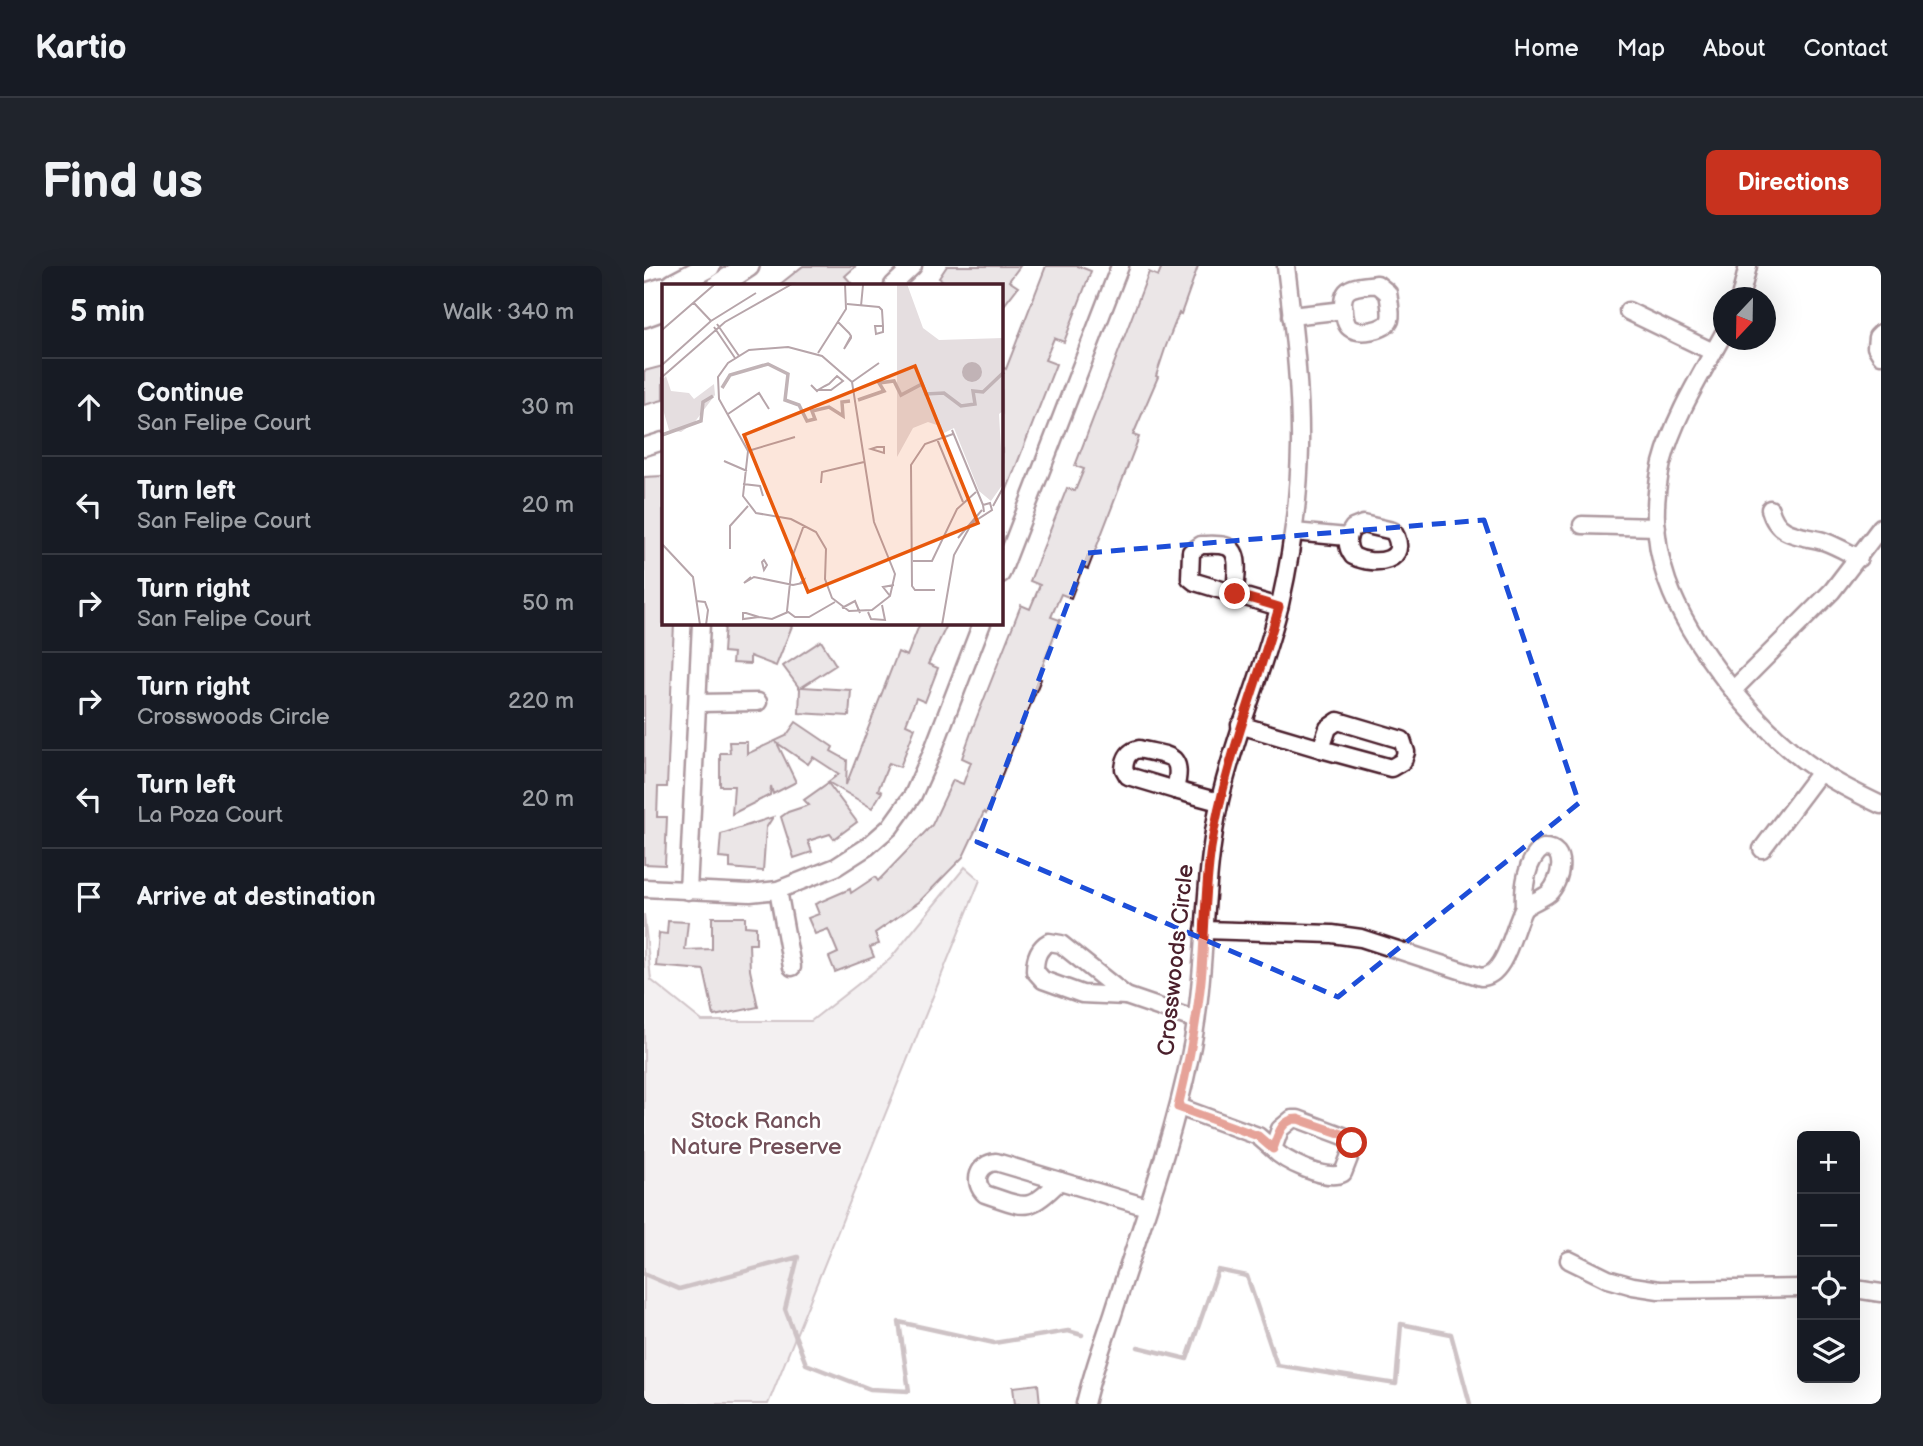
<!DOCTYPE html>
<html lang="en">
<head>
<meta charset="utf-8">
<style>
	:root { --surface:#171b24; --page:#20242c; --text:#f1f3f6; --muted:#9ea1a6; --line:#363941; --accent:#c8321e }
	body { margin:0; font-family:"Balsamiq Sans",sans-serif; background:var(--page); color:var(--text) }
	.controls { position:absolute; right:21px; bottom:21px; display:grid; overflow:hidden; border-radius:10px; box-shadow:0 7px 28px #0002 }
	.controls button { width:63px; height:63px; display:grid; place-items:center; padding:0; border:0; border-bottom:2px solid var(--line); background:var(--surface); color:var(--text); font:35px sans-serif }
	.compass { position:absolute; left:1069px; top:21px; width:63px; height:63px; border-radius:50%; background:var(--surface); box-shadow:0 7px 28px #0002; rotate:202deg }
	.stop { position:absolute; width:21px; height:21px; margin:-16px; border:5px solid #c8321e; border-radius:50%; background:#fff }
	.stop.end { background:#c8321e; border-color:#fff; box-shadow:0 2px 7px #0008 }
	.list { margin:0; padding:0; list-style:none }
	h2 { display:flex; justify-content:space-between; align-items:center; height:91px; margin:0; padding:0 28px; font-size:30px }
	h2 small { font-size:23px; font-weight:400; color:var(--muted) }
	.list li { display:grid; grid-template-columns:46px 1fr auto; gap:21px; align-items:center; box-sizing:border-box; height:98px; padding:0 28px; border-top:2px solid var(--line) }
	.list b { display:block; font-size:26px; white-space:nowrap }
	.list p { margin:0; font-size:23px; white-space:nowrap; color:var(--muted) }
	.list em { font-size:23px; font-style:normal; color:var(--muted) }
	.icon { flex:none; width:38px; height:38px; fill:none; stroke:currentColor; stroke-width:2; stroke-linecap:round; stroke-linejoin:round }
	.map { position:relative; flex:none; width:1237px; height:1138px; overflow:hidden; border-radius:10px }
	header { display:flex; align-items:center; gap:42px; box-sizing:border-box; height:98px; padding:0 35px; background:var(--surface); border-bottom:2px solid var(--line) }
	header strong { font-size:33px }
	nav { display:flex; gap:38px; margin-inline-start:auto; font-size:24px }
	.intro { display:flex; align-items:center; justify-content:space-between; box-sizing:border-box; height:168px; padding:0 42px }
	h1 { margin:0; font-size:49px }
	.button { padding:18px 32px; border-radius:10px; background:var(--accent); color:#fff; font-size:24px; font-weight:700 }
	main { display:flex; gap:42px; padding:0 42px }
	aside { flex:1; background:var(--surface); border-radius:10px; box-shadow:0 7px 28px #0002 }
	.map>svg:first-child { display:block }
	.green { fill:#e5dee0; stroke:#987e86; stroke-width:2 }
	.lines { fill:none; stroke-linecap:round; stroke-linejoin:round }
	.stream { stroke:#91787e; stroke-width:4.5 }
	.building { fill:#d2c7cb; stroke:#4a1f2b; stroke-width:2 }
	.street-casing { stroke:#4a1f2b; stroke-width:21 }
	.secondary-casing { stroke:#4a1f2b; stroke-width:26 }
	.street { stroke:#fff; stroke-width:16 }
	.secondary { stroke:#fff; stroke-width:21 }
	.route { stroke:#c8321e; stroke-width:9 }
	.marked { fill:none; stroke:#1d4ed8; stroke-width:5; stroke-dasharray:14 9; stroke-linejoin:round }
	.labels { text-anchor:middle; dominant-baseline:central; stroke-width:5; stroke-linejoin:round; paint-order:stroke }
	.street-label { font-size:23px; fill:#4a1f2b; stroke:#fff }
	.park-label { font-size:23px; fill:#714f58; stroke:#fff }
	.inset-river { fill:none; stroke:#c1b3b6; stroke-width:3.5 }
	.inset-road { fill:none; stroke:#b7a5aa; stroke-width:2 }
	.view { fill:#e8590c; fill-opacity:0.15; stroke:#e8590c; stroke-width:3.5 }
	.inset-edge { fill:none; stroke:#4a1f2b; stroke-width:3.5 }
</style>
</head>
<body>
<header>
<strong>Kartio</strong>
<nav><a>Home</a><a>Map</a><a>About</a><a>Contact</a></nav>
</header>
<div class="intro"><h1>Find us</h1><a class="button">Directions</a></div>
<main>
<aside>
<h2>5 min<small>Walk · 340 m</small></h2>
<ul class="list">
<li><svg class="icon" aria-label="ahead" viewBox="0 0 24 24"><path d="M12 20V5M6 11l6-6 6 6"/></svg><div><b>Continue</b><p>San Felipe Court</p></div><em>30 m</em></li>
<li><svg class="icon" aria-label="left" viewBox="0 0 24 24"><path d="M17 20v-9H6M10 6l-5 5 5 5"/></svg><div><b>Turn left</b><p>San Felipe Court</p></div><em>20 m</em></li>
<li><svg class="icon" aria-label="right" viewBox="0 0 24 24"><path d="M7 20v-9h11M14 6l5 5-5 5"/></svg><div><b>Turn right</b><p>San Felipe Court</p></div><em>50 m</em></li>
<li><svg class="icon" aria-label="right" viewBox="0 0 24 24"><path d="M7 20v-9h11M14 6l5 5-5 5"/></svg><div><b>Turn right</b><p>Crosswoods Circle</p></div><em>220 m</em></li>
<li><svg class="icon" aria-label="left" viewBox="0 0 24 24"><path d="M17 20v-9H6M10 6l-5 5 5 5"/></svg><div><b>Turn left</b><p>La Poza Court</p></div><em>20 m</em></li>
<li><svg class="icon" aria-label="arrive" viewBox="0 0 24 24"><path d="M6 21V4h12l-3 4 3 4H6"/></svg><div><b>Arrive at destination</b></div></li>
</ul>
</aside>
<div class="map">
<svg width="1237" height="1138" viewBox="0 0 1237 1138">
	<rect width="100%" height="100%" fill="#fff"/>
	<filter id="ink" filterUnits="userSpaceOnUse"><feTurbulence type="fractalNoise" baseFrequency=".0143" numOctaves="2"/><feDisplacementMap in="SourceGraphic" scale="14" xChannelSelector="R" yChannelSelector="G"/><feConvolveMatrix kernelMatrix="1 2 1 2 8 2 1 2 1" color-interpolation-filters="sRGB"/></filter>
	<g filter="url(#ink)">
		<polygon class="green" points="321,601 336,614 124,1138 0,1138 0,648 7,714 58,755 167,755 246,693"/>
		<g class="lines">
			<g class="stream">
				<polyline points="0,1008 35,1023 154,991 141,1043 162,1098 226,1123 265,1125 255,1056 350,1077 424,1065 438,1069"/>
				<polyline points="494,1081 543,1093 574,1004 603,1010 633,1099 752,1118 757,1058 807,1068 826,1138"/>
			</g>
		</g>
		<g class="building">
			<polygon points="159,0 212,0 201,10 209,19 135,19"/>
			<polygon points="303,0 376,0 365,15 374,21 357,43 357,19 305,19 295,12"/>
			<polygon points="402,0 434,0 447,5 420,76 410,72 401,94 412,98 358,236 357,101 362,103"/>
			<polygon points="518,0 554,0 537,48 535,47 522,80 512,110 514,111 489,169 495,171 444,303 439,301 427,332 417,328 407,351 416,354 394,412 397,413 342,548 340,546 319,591 275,636 231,667 235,678 226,681 230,691 191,706 185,691 194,687 184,663 171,668 164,652 175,648 171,638 206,623 207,627 231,611 234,615 288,559 309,514 319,518 327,496 318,492 329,461 377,339 386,343 396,319 386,315 423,222 431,225 440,203 431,200 505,6 514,10"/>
			<polygon points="19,100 19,134 0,139 0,105"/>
			<polygon points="19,210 19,357 30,357 23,521 14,521 13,551 23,551 21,599 0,598 0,211"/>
			<polygon points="81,357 140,357 148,360 132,400 106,390 106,398 88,397 89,387 79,386"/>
			<polygon points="276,357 304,357 284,398 294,402 281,436 272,432 262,458 271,462 256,501 245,497 234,524 238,526 228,542 184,516 195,508 169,491 164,498 133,477 152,516 129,528 127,520 126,529 88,548 90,520 76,520 76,487 86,487 85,476 103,476 103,488 142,470 152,456 189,481 187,485 203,494 202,519 254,386 263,390"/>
			<polygon points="177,375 192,399 158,421 207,424 205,450 155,447 156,423 139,400"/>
			<polygon points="184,517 213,556 190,573 186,568 164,575 168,586 150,592 137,551 144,546 165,539 160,534"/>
			<polygon points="129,551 122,562 119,605 86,602 86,593 75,592 77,568"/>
			<polygon points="68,651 101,651 101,660 112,661 112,678 105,678 106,704 114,741 70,750 60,704 12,700 15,667 23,668 24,655 44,656 41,684 68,683"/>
			<polygon points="394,1118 396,1138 371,1138 369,1121"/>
		</g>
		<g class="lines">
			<g class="street-casing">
				<g id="street">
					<path d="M733 18 744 27C745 34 748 46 746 54 742 64 715 69 706 62 702 59 701 53 700 47 695 19 710 21 733 18Z"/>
					<polyline points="249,19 269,0"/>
					<polyline points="1096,32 1104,0"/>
					<polyline points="984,45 1069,86"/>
					<polyline points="647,50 700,44"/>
					<path d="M1080 67C1057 109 1030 151 1018 197 997 286 1031 350 1084 418 1110 451 1141 483 1176 506 1195 519 1216 529 1237 539"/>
					<polyline points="1237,67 1233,71 1232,81 1237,89"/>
					<polyline points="0,181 19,175"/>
					<path d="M1126 243C1133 271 1156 269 1179 275 1191 279 1203 286 1215 292"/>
					<path d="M719 258 749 265C768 296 730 301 709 290 702 281 702 271 709 262Z"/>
					<polyline points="938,259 1013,261"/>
					<polyline points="650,266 703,271"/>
					<path d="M557 279C564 279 574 278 581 280 599 284 591 314 591 328L551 316 546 312 547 286Z"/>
					<polyline points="357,308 476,0"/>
					<polyline points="591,328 635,341"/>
					<polyline points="1089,424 1188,325 1237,261"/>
					<polyline points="55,437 114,436"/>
					<polygon points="694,455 758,474 762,486 759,495 747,502 677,483 684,462"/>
					<polyline points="596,459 677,483"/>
					<path d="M495 483C526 491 540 486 531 524L484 510 480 503C481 492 484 485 495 483Z"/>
					<polyline points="531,524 575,536"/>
					<path d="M899 582C926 580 916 617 905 627 898 633 887 636 880 642 879 623 882 593 899 582Z"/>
					<polyline points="1118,583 1176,506"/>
					<polyline points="0,622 106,627 134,624 192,601 223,581 246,561 269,529 287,489 338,357"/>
					<polyline points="134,624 148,701"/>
					<polyline points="44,625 57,357"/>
					<path d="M560 664 688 668 717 672 837 711C862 711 869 661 880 642"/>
					<path d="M405 676 417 678 482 730 438 728 399 714 391 705C391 692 394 682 405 676Z"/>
					<polyline points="482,730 552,754"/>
					<polyline points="535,841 614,870 629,883"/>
					<path d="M648 853H654L705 872 708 884 699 907C683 916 640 895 629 883L636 863Z"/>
					<path d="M352 896 416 915C383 947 383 942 341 928 328 916 334 898 352 896Z"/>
					<polyline points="416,915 503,941"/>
					<polyline points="925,994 964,1013 989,1020 1015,1024 1158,1022"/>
					<polyline points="1211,1023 1237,1027"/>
					<path d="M441 1138C448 1108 459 1078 469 1048 496 963 528 878 546 790 564 706 557 618 576 534 591 467 620 404 636 338 648 286 655 234 656 181 657 120 649 60 642 0"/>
				</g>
			</g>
			<g class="secondary-casing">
				<g id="secondary">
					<polyline points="29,19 65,0"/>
					<polyline points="75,19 104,0"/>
					<polyline points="0,29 19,23"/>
					<polyline points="0,50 19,43"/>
				</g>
			</g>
			<use href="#street" class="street"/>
			<use href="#secondary" class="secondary"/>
		</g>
	</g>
	<g class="lines" filter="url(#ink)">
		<path class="route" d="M591 328 635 341C612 422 580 499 567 582 561 622 561 664 558 704 554 751 545 796 534 841L614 870 629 883C634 869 637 853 654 853L701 869 708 877"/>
	</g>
	<path d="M0 0H1237V1138H0ZM840 254 935 537 694 731 333 576 443 287Z" fill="#fff" fill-opacity=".55" fill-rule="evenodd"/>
	<path class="marked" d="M840 254 935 537 694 731 333 576 443 287Z"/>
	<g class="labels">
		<g class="street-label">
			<text transform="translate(532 694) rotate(-84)">Crosswoods Circle</text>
		</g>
		<g class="park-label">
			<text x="112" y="855">Stock Ranch<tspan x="112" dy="26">Nature Preserve</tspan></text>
		</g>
	</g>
	<g transform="translate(18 18)">
		<rect width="341" height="341" fill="#fff"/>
		<path d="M235 0H245L261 44 277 56 341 54V127L337 130 341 200 329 217 317 207 292 144 280 150 275 141 266 138 251 144 235 173ZM4 92 9 107 27 109 32 115 52 100 53 111 32 139 19 148 7 146 0 122V96Z" fill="#e5dee0"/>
		<path d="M300 88a10 10 0 1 1 20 0a10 10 0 1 1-20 0Z" fill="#c1b3b6"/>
		<path class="inset-river" d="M60 104 68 91 106 80 126 90 123 116 137 121 145 137 153 135 150 127 167 123 181 132 180 118 188 117M196 116 222 107 217 99 232 97 239 111 260 100 264 110 282 109 299 122 313 120 311 107 321 108 342 88M0 151 39 137 41 118 51 112"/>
		<path class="inset-road" d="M31 18 49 37M185 20 217 23 220 26 221 42V48L214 50 213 42H221M199 22 201 1M176 38 187 49 189 52V54L182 65 189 52M55 40 77 72M52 43 73 74M0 46 53 0M126 63 160 72 190 98 212 238 233 290 228 312 210 326 187 327 170 314 163 295 164 265 154 248 129 235 94 229 81 212 86 167 57 115 56 93 66 79 87 66ZM156 69 184 25 183 0M0 81 49 37 94 9M0 93 63 38 130 0M190 98 217 79M149 101 155 107 156 106 163 102 167 100 175 92 181 97 169 106H156M66 130 97 109 107 125M290 146 321 221M275 155 301 218M222 163V169L209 165 215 163ZM86 167 133 153M62 177 85 187M159 199 160 188 202 178M81 200 98 202 101 212M331 222 342 202M142 241 131 271 125 327 133 333H147L173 318M296 254 320 226M0 260 31 293 38 341M68 265V242L86 222M102 276 105 281 102 286 100 278ZM251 277H270L295 225 314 208M89 293 82 299 92 293 131 301 141 299 142 296 138 299M273 306H253L250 302 249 181 263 160 291 150M228 312 221 303 232 301M34 317 43 318 46 326 44 341M180 324 193 317 198 329M206 328 209 335 223 336 220 321M81 329H84L97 333 81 335ZM97 333 110 335 126 328M280 341 292 271 310 239 330 226 328 219 321 221 322 228"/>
		<path class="view" d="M253 82 316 239 146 308 82 151Z"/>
		<rect width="341" height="341" class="inset-edge"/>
	</g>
</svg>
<div class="controls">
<button>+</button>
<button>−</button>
<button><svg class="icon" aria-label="locate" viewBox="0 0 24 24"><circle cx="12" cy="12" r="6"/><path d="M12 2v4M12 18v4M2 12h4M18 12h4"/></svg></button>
<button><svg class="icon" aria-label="layers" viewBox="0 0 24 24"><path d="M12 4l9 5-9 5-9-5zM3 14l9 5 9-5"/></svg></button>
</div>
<svg class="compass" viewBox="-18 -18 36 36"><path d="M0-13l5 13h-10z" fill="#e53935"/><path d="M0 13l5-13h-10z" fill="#9ea1a6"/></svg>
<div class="stop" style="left:708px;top:877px"></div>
<div class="stop end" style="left:591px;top:328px"></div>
</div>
</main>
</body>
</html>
